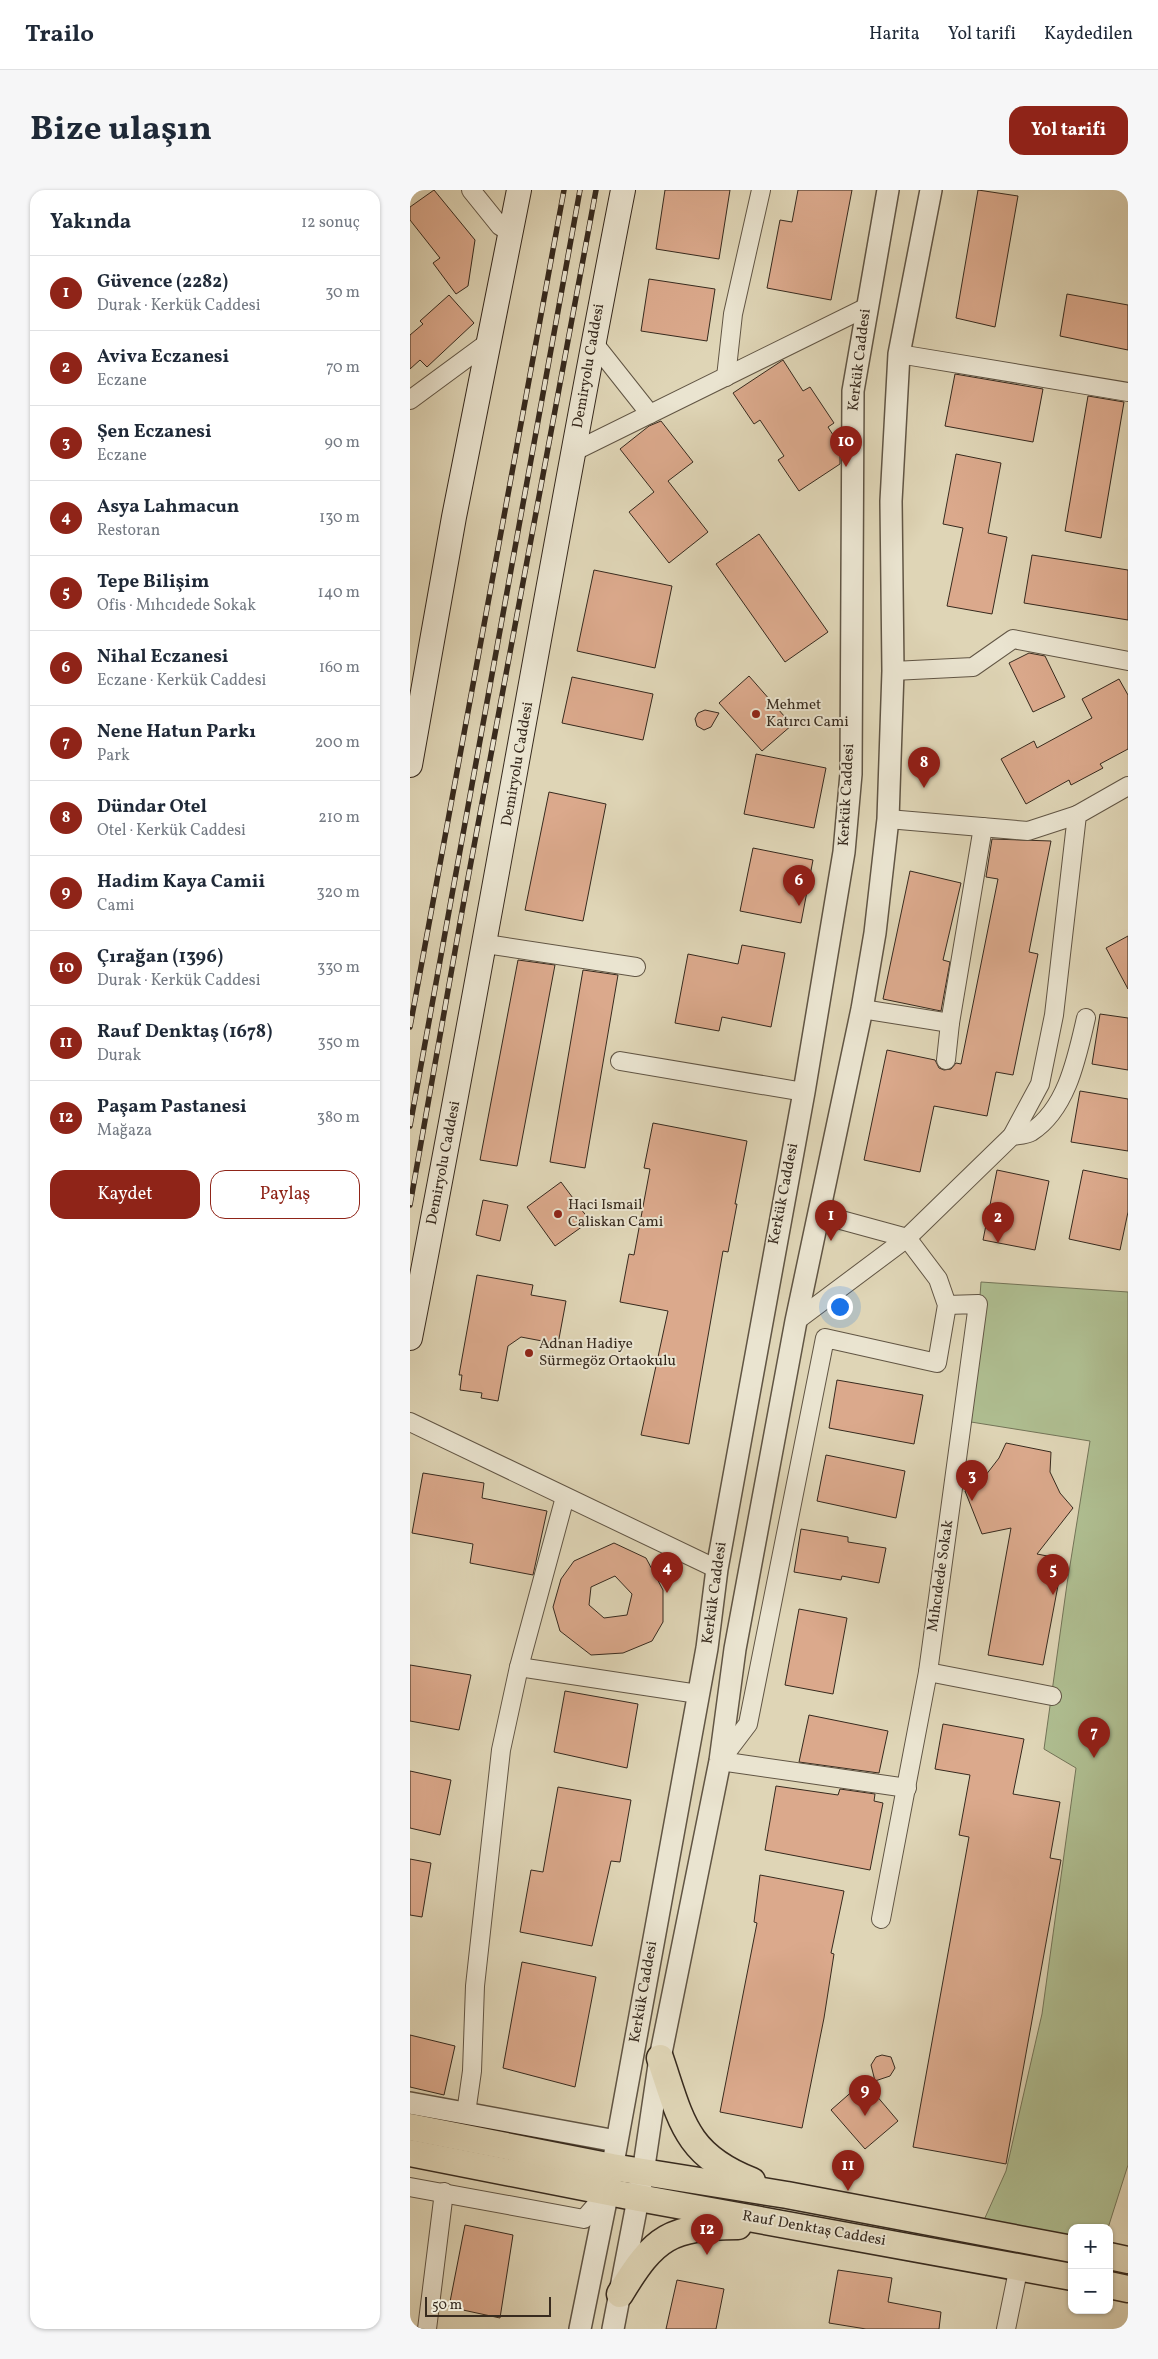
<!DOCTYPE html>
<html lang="tr">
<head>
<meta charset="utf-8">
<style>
	:root { --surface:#fff; --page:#f6f6f7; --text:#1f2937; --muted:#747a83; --line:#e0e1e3; --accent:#8f2418 }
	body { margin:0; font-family:Vollkorn,serif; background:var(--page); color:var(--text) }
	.controls { position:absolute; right:15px; bottom:15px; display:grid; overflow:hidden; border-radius:10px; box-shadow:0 1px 4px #0004 }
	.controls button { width:45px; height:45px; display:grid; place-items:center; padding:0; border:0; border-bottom:1px solid var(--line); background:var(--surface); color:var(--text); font:25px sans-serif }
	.scale { position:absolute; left:15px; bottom:12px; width:126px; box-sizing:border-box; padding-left:5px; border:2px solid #372a1e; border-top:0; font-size:14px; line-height:18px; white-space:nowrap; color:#372a1e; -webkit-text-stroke:4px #eae4d0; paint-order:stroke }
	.you { position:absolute; left:429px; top:1116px; width:18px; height:18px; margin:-12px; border:4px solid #fff; border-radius:50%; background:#1a73e8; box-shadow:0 0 0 8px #1a73e833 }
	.badge { display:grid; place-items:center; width:32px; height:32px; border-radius:50%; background:var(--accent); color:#fff; font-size:16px; font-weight:700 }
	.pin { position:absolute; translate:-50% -41px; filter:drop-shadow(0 1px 2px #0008) }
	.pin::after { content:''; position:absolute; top:26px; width:18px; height:15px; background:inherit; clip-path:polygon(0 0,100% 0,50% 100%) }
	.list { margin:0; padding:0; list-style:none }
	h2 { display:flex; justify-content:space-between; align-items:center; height:65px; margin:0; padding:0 20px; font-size:21px }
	h2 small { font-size:16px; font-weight:400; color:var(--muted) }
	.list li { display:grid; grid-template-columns:32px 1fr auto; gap:15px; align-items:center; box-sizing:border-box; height:75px; padding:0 20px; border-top:1px solid var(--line) }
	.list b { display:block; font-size:19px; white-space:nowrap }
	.list p { margin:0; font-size:16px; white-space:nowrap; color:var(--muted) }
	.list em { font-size:16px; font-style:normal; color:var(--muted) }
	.actions { display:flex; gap:10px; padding:15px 20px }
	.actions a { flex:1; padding:11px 0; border:1px solid var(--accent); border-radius:15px; text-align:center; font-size:18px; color:var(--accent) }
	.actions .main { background:var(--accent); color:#fff }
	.map { position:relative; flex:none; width:718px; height:2139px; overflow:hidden; border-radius:15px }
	header { display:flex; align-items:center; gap:30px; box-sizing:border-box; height:70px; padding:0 25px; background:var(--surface); border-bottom:1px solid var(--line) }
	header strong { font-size:24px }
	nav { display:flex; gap:28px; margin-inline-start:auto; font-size:18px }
	.intro { display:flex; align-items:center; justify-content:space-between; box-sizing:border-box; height:120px; padding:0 30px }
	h1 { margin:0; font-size:35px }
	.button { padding:12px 22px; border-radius:15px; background:var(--accent); color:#fff; font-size:18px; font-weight:700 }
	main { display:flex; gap:30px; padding:0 30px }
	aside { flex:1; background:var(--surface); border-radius:15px; box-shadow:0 1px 4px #0004 }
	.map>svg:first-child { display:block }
	.green { fill:#afbe91; stroke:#737458 }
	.building { fill:#dba98c; stroke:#372a1e; fill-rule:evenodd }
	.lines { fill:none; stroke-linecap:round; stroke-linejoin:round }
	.minor-casing { stroke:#615544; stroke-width:20 }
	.tertiary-casing { stroke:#615544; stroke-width:24 }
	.secondary-casing { stroke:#372a1e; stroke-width:26 }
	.primary-casing { stroke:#372a1e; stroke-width:29 }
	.minor { stroke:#eae4d0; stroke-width:18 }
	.tertiary { stroke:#eae4d0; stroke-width:21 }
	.secondary { stroke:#eae4d0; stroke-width:24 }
	.primary { stroke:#dfd5b6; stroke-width:26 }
	.rail-casing { stroke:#372a1e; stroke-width:5.5 }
	.rail { stroke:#eae4d0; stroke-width:4; stroke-dasharray:11; stroke-linecap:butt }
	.poi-dot { fill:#8f2418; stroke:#eae4d0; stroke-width:2 }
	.labels { text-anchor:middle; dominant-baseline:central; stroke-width:4; stroke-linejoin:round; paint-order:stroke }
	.street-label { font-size:15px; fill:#372a1e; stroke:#eae4d0 }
	.poi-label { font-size:15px; fill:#372a1e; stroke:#eae4d0; text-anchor:start }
</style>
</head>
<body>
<header>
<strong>Trailo</strong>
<nav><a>Harita</a><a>Yol tarifi</a><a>Kaydedilen</a></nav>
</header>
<div class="intro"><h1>Bize ulaşın</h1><a class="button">Yol tarifi</a></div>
<main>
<aside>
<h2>Yakında<small>12 sonuç</small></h2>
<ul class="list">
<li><span class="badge">1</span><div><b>Güvence (2282)</b><p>Durak · Kerkük Caddesi</p></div><em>30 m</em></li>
<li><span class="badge">2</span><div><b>Aviva Eczanesi</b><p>Eczane</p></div><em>70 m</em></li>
<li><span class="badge">3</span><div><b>Şen Eczanesi</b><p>Eczane</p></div><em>90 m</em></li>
<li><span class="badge">4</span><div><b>Asya Lahmacun</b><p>Restoran</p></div><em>130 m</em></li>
<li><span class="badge">5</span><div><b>Tepe Bilişim</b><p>Ofis · Mıhcıdede Sokak</p></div><em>140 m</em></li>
<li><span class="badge">6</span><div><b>Nihal Eczanesi</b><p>Eczane · Kerkük Caddesi</p></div><em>160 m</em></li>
<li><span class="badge">7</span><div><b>Nene Hatun Parkı</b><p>Park</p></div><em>200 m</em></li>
<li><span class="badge">8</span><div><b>Dündar Otel</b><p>Otel · Kerkük Caddesi</p></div><em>210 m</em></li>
<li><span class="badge">9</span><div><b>Hadim Kaya Camii</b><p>Cami</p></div><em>320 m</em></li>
<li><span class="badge">10</span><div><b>Çırağan (1396)</b><p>Durak · Kerkük Caddesi</p></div><em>330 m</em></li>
<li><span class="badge">11</span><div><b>Rauf Denktaş (1678)</b><p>Durak</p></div><em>350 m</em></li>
<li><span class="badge">12</span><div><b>Paşam Pastanesi</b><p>Mağaza</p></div><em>380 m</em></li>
</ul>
<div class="actions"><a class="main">Kaydet</a><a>Paylaş</a></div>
</aside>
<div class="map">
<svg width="718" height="2139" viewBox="0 0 718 2139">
	<rect width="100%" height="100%" fill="#dfd5b6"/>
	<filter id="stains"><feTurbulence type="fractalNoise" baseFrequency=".004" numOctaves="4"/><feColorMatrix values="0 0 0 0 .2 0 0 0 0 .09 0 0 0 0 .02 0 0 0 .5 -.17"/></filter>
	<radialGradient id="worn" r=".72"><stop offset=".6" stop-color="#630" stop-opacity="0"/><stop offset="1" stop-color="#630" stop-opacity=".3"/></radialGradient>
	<polygon class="green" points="571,1092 718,1102 718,1975 698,2038 662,2038 662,2051 574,2030 596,1981 632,1824 666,1578 634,1559 657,1394 680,1251 561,1232"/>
	<g class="building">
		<polygon points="24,0 65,50 58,96 46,104 23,73 30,68 0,30 0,17"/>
		<polygon points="255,0 320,0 309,69 246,59"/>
		<polygon points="388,0 442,0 421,110 357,98 370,30 382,32"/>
		<polygon points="568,0 608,6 585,137 546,128"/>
		<polygon points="239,89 305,99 297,151 231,141"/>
		<polygon points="657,104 718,115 718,160 650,146"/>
		<polygon points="39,105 64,133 17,177 10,170 0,179 0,145 13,134 10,131"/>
		<polygon points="373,170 393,201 400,197 424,233 418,237 430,256 430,274 389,301 368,270 374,266 350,230 344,234 323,203"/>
		<polygon points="545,184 633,199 623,252 535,236"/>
		<polygon points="678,206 714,212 691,348 655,341"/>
		<polygon points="251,231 283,272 258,291 298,342 259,373 219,322 244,302 210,259 239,236"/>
		<polygon points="546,264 591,273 578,343 597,347 582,424 537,416 553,338 533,334"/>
		<polygon points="349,344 418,442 375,472 306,374"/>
		<polygon points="622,365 718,380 718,430 614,413"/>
		<polygon points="184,380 262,396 245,478 167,461"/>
		<polygon points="619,463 635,466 655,507 623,522 599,473"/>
		<polygon points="339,486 382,535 352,561 309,513"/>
		<polygon points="162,487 243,504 233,550 152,533"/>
		<polygon points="709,489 718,505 718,559 690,574 693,578 661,595 659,590 616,614 591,569 624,551 627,558 682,528 672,509"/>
		<polygon points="295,520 309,523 301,537 294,540 287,536 285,529 288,523"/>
		<polygon points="346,564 416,578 404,638 334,624"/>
		<polygon points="139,602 196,614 173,731 115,720"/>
		<polygon points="582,649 641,651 619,762 628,764 603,885 586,882 577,926 524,916 510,982 454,970 477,860 525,870 529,878 534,880 541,879 546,873 551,874 588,689 576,687"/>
		<polygon points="343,658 403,670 391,733 330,721"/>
		<polygon points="500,681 551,693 533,770 540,772 531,821 473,809"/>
		<polygon points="718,746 718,799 696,758"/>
		<polygon points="332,755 375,763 361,837 312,827 309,841 265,833 278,764 328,774"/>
		<polygon points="108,770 145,775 107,976 70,970"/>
		<polygon points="173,780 208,785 175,978 140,972"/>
		<polygon points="690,824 718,828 718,880 682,874"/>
		<polygon points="670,901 718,909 718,961 661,952"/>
		<polygon points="243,933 337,951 325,1014 327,1014 318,1062 313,1061 279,1254 231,1245 258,1121 210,1112 219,1064 224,1065 240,979 234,978"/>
		<polygon points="587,980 639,991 625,1060 573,1050"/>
		<polygon points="673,980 718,989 718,1022 710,1060 659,1049"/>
		<polygon points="151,992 180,1031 145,1056 117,1017"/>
		<polygon points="73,1010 98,1015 90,1051 66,1045"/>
		<polygon points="67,1085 123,1095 121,1105 156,1111 148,1154 111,1147 98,1156 88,1211 71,1208 72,1203 50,1200 52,1185 49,1185"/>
		<polygon points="427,1190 513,1205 504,1254 419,1238"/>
		<polygon points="596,1253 641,1262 640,1282 650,1303 663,1318 627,1364 653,1369 633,1475 578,1465 601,1338 572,1344 555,1301 572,1290 589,1268"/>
		<polygon points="416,1265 495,1281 486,1328 407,1311"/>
		<polygon points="13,1283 74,1293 72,1308 137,1321 123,1385 60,1373 63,1354 2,1343"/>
		<polygon points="391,1339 438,1347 438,1352 476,1358 469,1393 432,1386 431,1390 384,1382"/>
		<path d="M204 1353 236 1368 253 1400V1432L242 1451 213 1463 181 1465 150 1441 143 1417 151 1389 164 1371ZM205 1386 222 1404 217 1425 194 1428 179 1415 181 1397Z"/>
		<polygon points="389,1419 437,1428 423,1504 375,1495"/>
		<polygon points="0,1475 61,1485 49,1540 0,1531"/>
		<polygon points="155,1501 228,1514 217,1578 144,1562"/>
		<polygon points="399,1525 478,1541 469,1583 389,1572"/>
		<polygon points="533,1534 614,1549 603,1604 650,1612 640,1668 651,1670 596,1974 503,1957 559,1647 549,1645 560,1585 525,1579"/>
		<polygon points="0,1581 41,1590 30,1645 0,1638"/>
		<polygon points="366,1596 428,1605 430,1599 465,1604 464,1611 473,1613 460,1680 355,1660"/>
		<polygon points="148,1597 221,1610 210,1672 201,1671 182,1756 110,1742 121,1680 133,1682"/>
		<polygon points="0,1669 21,1673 12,1727 0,1725"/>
		<polygon points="350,1685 434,1701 421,1763 424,1764 414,1828 392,1938 310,1922 347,1733 344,1732"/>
		<polygon points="112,1772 186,1787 165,1897 93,1878"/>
		<polygon points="0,1845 45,1856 34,1905 0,1897"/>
		<polygon points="472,1865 481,1867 485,1878 480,1886 465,1891 461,1875 466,1867"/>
		<polygon points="454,1891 488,1931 455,1959 421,1920"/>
		<polygon points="55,2035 103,2045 90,2128 39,2117"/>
		<polygon points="428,2080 482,2088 478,2112 531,2122 529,2139 456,2139 419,2133"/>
		<polygon points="267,2090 314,2099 306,2139 256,2139"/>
	</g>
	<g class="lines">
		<g class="minor-casing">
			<g id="minor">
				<polyline points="61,0 90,36 101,43"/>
				<polyline points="183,152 240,224"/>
				<polyline points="489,164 718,202"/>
				<polyline points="316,187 323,124 351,0"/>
				<polyline points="0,210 80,151"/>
				<polyline points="163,262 457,117"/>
				<polyline points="483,481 563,477 603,449 718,471"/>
				<polyline points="478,629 618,641 667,625"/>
				<polyline points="76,754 226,777"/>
				<polyline points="452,819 540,833"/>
				<polyline points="536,870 540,833 573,637"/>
				<polyline points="210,871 394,902"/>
				<path d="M602 946C608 945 616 945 621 942 657 919 667 867 676 828"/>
				<polyline points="409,1024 497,1048 528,1089 537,1115 527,1173 415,1148 338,1534 310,1571 497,1598"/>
				<polyline points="386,1131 497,1048 602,946 630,894 644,825 667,625 718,596"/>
				<polyline points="0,1232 307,1379"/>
				<polyline points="109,1477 288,1504"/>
				<polyline points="518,1482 642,1506"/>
				<polyline points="471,1729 518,1482 568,1114 537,1115"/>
				<polyline points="56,1923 62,1881 65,1796 91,1560 109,1477 155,1307"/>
				<polyline points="0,1997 174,2029 198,2001"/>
				<polyline points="17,2139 34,2002"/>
				<polyline points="596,2139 609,2076"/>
			</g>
		</g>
		<g class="tertiary-casing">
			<g id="tertiary">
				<polyline points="0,1913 206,1951"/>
				<polyline points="170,2139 198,2001 297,1458 307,1379 394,902 434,662 441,584 443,201 478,0"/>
				<polyline points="203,2139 233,1983 250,1868 310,1571 325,1459 386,1131 452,819 465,743 478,629 483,481 481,311 489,164 521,0"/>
			</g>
		</g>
		<g class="secondary-casing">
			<g id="secondary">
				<polyline points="0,575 44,327 109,0"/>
				<path d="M0 1148C75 766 138 382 213 0"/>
			</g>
		</g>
		<g class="primary-casing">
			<g id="primary">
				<path d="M250 1868C271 1930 275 1965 342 1991"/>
				<polyline points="0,1937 202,1977 377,2005 662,2059"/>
				<polyline points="0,1963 229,2008 662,2087"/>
				<polyline points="699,2066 718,2070"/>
				<polyline points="699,2095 718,2099"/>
				<path d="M210 2104C245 2046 260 2037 328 2036"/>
			</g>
		</g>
		<use href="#minor" class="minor"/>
		<use href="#tertiary" class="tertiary"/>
		<use href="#secondary" class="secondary"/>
		<use href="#primary" class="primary"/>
		<g class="rail-casing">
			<g id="rail">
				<polyline points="0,837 154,0"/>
				<polyline points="0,936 170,0"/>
				<polyline points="0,1015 56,699 186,0"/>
			</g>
		</g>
		<use href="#rail" class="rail"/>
	</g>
	<g class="poi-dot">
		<circle cx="346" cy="524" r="5"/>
		<circle cx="148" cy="1024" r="5"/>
		<circle cx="119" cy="1163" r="5"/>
	</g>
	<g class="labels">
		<g class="street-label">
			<text transform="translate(450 170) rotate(-83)">Kerkük Caddesi</text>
			<text transform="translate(179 176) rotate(-80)">Demiryolu Caddesi</text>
			<text transform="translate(108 574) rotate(-80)">Demiryolu Caddesi</text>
			<text transform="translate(437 605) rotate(-87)">Kerkük Caddesi</text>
			<text transform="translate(34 973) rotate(-79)">Demiryolu Caddesi</text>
			<text transform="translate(374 1004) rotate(-79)">Kerkük Caddesi</text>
			<text transform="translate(531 1386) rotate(-82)">Mıhcıdede Sokak</text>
			<text transform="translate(305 1403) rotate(-82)">Kerkük Caddesi</text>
			<text transform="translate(234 1802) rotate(-80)">Kerkük Caddesi</text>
			<text transform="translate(404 2039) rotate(10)">Rauf Denktaş Caddesi</text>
		</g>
		<g class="poi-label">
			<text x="356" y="515">Mehmet<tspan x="356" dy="17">Katırcı Cami</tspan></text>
			<text x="158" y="1015">Haci Ismail<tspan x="158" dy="17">Caliskan Cami</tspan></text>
			<text x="129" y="1154">Adnan Hadiye<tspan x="129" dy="17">Sürmegöz Ortaokulu</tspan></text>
		</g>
	</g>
	<rect width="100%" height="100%" filter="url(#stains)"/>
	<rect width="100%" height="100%" fill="url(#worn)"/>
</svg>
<div class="controls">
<button>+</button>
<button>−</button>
</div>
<div class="scale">50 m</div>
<div class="you"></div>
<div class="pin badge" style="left:421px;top:1051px">1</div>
<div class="pin badge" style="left:588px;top:1053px">2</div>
<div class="pin badge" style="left:562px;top:1311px">3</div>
<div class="pin badge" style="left:257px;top:1403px">4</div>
<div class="pin badge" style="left:643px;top:1405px">5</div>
<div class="pin badge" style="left:389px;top:716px">6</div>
<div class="pin badge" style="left:684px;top:1568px">7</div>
<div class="pin badge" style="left:514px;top:598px">8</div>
<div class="pin badge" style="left:455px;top:1926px">9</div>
<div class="pin badge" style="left:436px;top:277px">10</div>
<div class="pin badge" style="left:438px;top:2001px">11</div>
<div class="pin badge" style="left:297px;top:2065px">12</div>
</div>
</main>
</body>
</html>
